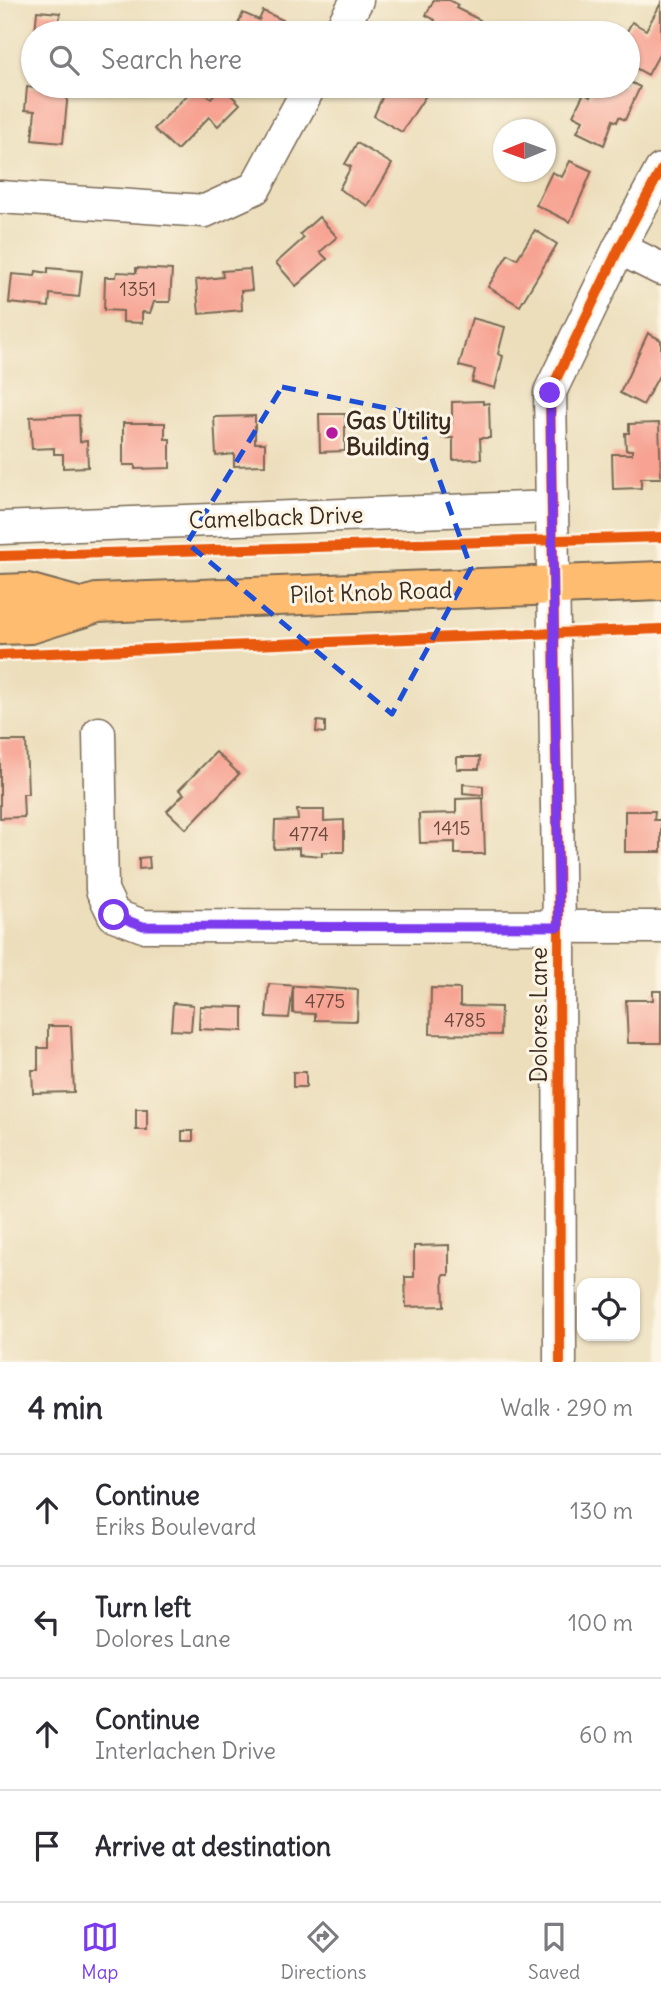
<!DOCTYPE html>
<html lang="en">
<head>
<meta charset="utf-8">
<style>
	:root { --surface:#fff; --page:#f7f7f7; --text:#2b2b33; --muted:#7c7c81; --line:#e1e1e2; --accent:#7c3aed }
	body { margin:0; font-family:Delius,sans-serif; background:var(--page); color:var(--text) }
	.controls { position:absolute; right:21px; bottom:21px; display:grid; overflow:hidden; border-radius:14px; box-shadow:0 2px 5px #0004 }
	.controls button { width:63px; height:63px; display:grid; place-items:center; padding:0; border:0; border-bottom:2px solid var(--line); background:var(--surface); color:var(--text); font:35px sans-serif }
	.compass { position:absolute; left:493px; top:119px; width:63px; height:63px; border-radius:50%; background:var(--surface); box-shadow:0 2px 5px #0004; rotate:269deg }
	.stop { position:absolute; width:21px; height:21px; margin:-16px; border:5px solid #7c3aed; border-radius:50%; background:#fff }
	.stop.end { background:#7c3aed; border-color:#fff; box-shadow:0 2px 7px #0008 }
	.list { margin:0; padding:0; list-style:none }
	h2 { display:flex; justify-content:space-between; align-items:center; height:91px; margin:0; padding:0 28px; font-size:30px }
	h2 small { font-size:23px; font-weight:400; color:var(--muted) }
	.list li { display:grid; grid-template-columns:46px 1fr auto; gap:21px; align-items:center; box-sizing:border-box; height:112px; padding:0 28px; border-top:2px solid var(--line) }
	.list b { display:block; font-size:26px; white-space:nowrap }
	.list p { margin:0; font-size:23px; white-space:nowrap; color:var(--muted) }
	.list em { font-size:23px; font-style:normal; color:var(--muted) }
	.icon { flex:none; width:38px; height:38px; fill:none; stroke:currentColor; stroke-width:2; stroke-linecap:round; stroke-linejoin:round }
	.map { position:relative; flex:none; width:661px; height:1362px; overflow:hidden }
	.search { position:absolute; background:var(--surface); box-shadow:0 2px 5px #0004; left:21px; right:21px; top:21px; height:77px; display:flex; align-items:center; gap:18px; box-sizing:border-box; padding:0 24px; border-radius:38px; color:var(--muted); font-size:26px }
	.sheet { height:539px; background:var(--surface) }
	nav { display:flex; justify-content:space-around; align-items:center; box-sizing:border-box; height:98px; border-top:2px solid var(--line); background:var(--surface); font-size:19px; color:var(--muted) }
	nav a { display:grid; justify-items:center; gap:4px }
	nav .on { color:var(--accent) }
	.map>svg:first-child { display:block }
	.building { fill:#f7a292 }
	.lines { fill:none; stroke-linecap:round; stroke-linejoin:round }
	.minor-casing { stroke:#796955; stroke-width:35 }
	.major-casing { stroke:#796955; stroke-width:42 }
	.minor { stroke:#fff; stroke-width:32 }
	.major { stroke:#febc70; stroke-width:38 }
	.cycleway-casing { stroke:#fcf5e5; stroke-width:15 }
	.cycleway { stroke:#e8590c; stroke-width:10 }
	.route { stroke:#7c3aed; stroke-width:9 }
	.marked { fill:none; stroke:#1d4ed8; stroke-width:5; stroke-dasharray:14 9; stroke-linejoin:round }
	.poi-dot { fill:#b5179e; stroke:#fcf5e5; stroke-width:2.5 }
	.labels { text-anchor:middle; dominant-baseline:central; stroke-width:6; stroke-linejoin:round; paint-order:stroke }
	.number-label { font-size:19px; fill:#6a483b }
	.poi-label { font-size:23px; font-weight:bold; fill:#3b2a1e; stroke:#fcf5e5; text-anchor:start }
	.street-label { font-size:23px; fill:#3b2a1e; stroke:#fcf5e5 }
</style>
</head>
<body>
<div class="map">
<svg width="661" height="1362" viewBox="0 0 661 1362">
	<rect width="100%" height="100%" fill="#fcf5e5"/>
	<filter id="ink" filterUnits="userSpaceOnUse"><feTurbulence type="fractalNoise" baseFrequency=".0143" numOctaves="2"/><feDisplacementMap in="SourceGraphic" scale="14" xChannelSelector="R" yChannelSelector="G"/><feConvolveMatrix kernelMatrix="1 2 1 2 8 2 1 2 1" color-interpolation-filters="sRGB"/></filter>
	<filter id="wash" filterUnits="userSpaceOnUse"><feTurbulence type="fractalNoise" baseFrequency=".00686" numOctaves="4" result="noise"/><feDisplacementMap in="SourceGraphic" scale="28" xChannelSelector="R" yChannelSelector="G"/><feGaussianBlur stdDeviation="1.57" result="paint"/><feColorMatrix in="noise" values="0 0 0 0 0 0 0 0 0 0 0 0 0 0 0 0 0 1.4 0 .05"/><feComposite in="paint" operator="in"/></filter>
	<g filter="url(#wash)">
		<rect width="100%" height="100%" fill="#ecdebb"/>
		<g id="blocks">
			<g class="building">
				<polygon points="434,0 449,0 458,5 456,8 480,20 473,33 428,33 435,20 426,15"/>
				<polygon points="661,3 661,51 648,75 628,64 626,33 632,22 646,30"/>
				<polygon points="37,11 60,13 58,33 35,33"/>
				<polygon points="263,11 285,21 280,33 234,33 243,13 259,20"/>
				<polygon points="628,81 640,87 625,120 619,117 617,122 613,120 604,145 577,132 583,120 573,115 584,93 590,97 595,87 607,93 611,86 628,86"/>
				<polygon points="196,86 211,98 222,86 240,104 218,126 209,117 177,150 154,129"/>
				<polygon points="387,86 432,86 402,132 374,116"/>
				<polygon points="27,87 68,92 63,143 32,140 35,111 25,110"/>
				<polygon points="357,143 392,164 368,206 339,189 351,167 345,164"/>
				<polygon points="570,161 592,171 570,222 536,205 552,172 562,177"/>
				<polygon points="319,217 337,237 320,252 327,259 296,286 276,263 304,238 300,234"/>
				<polygon points="535,230 557,244 520,306 488,287 508,254 517,259"/>
				<polygon points="48,268 82,271 79,297 50,294 49,307 9,303 12,274 35,276 36,271 48,273"/>
				<polygon points="136,268 172,270 170,302 154,302 150,313 142,312 142,323 123,322 123,311 104,310 105,277 116,277 117,272 136,273"/>
				<polygon points="250,269 252,290 241,291 242,310 199,314 196,280 223,277 222,271"/>
				<polygon points="472,318 505,327 498,354 503,356 495,388 472,382 475,370 459,366"/>
				<polygon points="648,333 661,340 661,372 643,405 620,393"/>
				<polygon points="483,401 483,404 489,403 490,438 480,438 481,459 453,460 453,438 442,438 441,424 452,424 452,402"/>
				<polygon points="319,414 345,414 345,451 320,452"/>
				<polygon points="79,415 80,442 87,441 88,467 63,468 63,454 54,454 54,448 32,449 30,417"/>
				<polygon points="255,416 255,443 265,443 265,465 234,466 234,454 216,456 214,417"/>
				<polygon points="123,423 165,423 165,439 170,439 170,468 135,469 135,465 123,465"/>
				<polygon points="659,423 661,478 641,478 641,488 613,489 612,454 632,454 632,450 626,450 625,433 629,433 629,424"/>
				<polygon points="317,721 325,722 325,733 316,732"/>
				<polygon points="0,741 26,741 28,794 23,794 24,817 0,818"/>
				<polygon points="216,752 239,774 186,829 167,811 184,794 179,790"/>
				<polygon points="457,757 480,757 479,769 457,769"/>
				<polygon points="463,784 483,786 483,795 463,793"/>
				<polygon points="483,798 485,854 455,854 455,842 420,843 419,814 456,813 456,799"/>
				<polygon points="297,810 324,810 324,821 344,820 344,852 322,852 322,856 299,854 299,848 274,849 275,821 298,820"/>
				<polygon points="625,811 655,811 654,820 661,820 661,852 625,852"/>
				<polygon points="149,857 150,868 139,869 139,858"/>
				<polygon points="269,984 358,990 357,1021 315,1020 315,1014 293,1013 293,987 289,1018 266,1017"/>
				<polygon points="431,988 460,989 460,1006 501,1007 500,1035 430,1034"/>
				<polygon points="653,991 661,991 661,1043 628,1043 626,1000 653,1000"/>
				<polygon points="173,1003 193,1005 191,1031 171,1030"/>
				<polygon points="200,1006 243,1007 243,1031 199,1029"/>
				<polygon points="48,1026 71,1026 74,1092 33,1093 32,1070 38,1070 38,1048 48,1048"/>
				<rect x="293" y="1072" width="13" height="15"/>
				<rect x="136" y="1109" width="11" height="21"/>
				<rect x="182" y="1131" width="11" height="10"/>
				<polygon points="449,1245 449,1275 443,1275 444,1306 406,1307 405,1277 414,1277 414,1246"/>
			</g>
		</g>
	</g>
	<g filter="url(#ink)">
		<use href="#blocks" fill-opacity="0" stroke="#796955" stroke-width="2"/>
		<g class="lines">
			<g class="minor-casing">
				<g id="minor">
					<polyline points="339,33 357,0"/>
					<polyline points="0,197 205,211 255,188 310,86"/>
					<polyline points="619,248 661,269"/>
					<polyline points="0,528 552,507"/>
					<polyline points="99,733 102,890 114,915 143,926 661,927"/>
					<polyline points="560,1362 559,927 550,392 619,248 661,170"/>
				</g>
			</g>
			<g class="major-casing">
				<g id="major">
					<polyline points="0,594 27,593 82,608"/>
					<polyline points="0,625 30,624 97,603 661,581"/>
				</g>
			</g>
			<use href="#minor" class="minor"/>
			<use href="#major" class="major"/>
			<g class="cycleway-casing">
				<g id="cycleway">
					<polyline points="0,556 661,537"/>
					<polyline points="0,655 661,629"/>
					<polyline points="560,1362 559,927 550,392 619,248 661,170"/>
				</g>
			</g>
			<use href="#cycleway" class="cycleway"/>
		</g>
	</g>
	<g class="lines" filter="url(#ink)">
		<polyline class="route" points="114,915 143,926 559,927 550,393"/>
	</g>
	<path class="marked" d="M282 387 416 414 471 568 392 714 187 543Z"/>
	<circle class="poi-dot" cx="332" cy="433" r="7"/>
	<g class="labels">
		<g class="number-label">
			<text x="138" y="289">1351</text>
			<text x="452" y="828">1415</text>
			<text x="309" y="834">4774</text>
			<text x="325" y="1001">4775</text>
			<text x="465" y="1020">4785</text>
		</g>
		<g class="poi-label">
			<text x="346" y="420">Gas Utility<tspan x="346" dy="26">Building</tspan></text>
		</g>
		<g class="street-label">
			<text transform="translate(276 517) rotate(-2)">Camelback Drive</text>
			<text transform="translate(371 592) rotate(-2)">Pilot Knob Road</text>
			<text transform="translate(538 1015) rotate(-90)">Dolores Lane</text>
		</g>
	</g>
</svg>
<div class="controls">
<button><svg class="icon" aria-label="locate" viewBox="0 0 24 24"><circle cx="12" cy="12" r="6"/><path d="M12 2v4M12 18v4M2 12h4M18 12h4"/></svg></button>
</div>
<svg class="compass" viewBox="-18 -18 36 36"><path d="M0-13l5 13h-10z" fill="#e53935"/><path d="M0 13l5-13h-10z" fill="#7c7c81"/></svg>
<div class="stop" style="left:114px;top:915px"></div>
<div class="stop end" style="left:550px;top:393px"></div>
<div class="search"><svg class="icon" aria-label="search" viewBox="0 0 24 24"><circle cx="10" cy="10" r="6"/><path d="M15 15l6 6"/></svg>Search here</div>
</div>
<section class="sheet">
<h2>4 min<small>Walk · 290 m</small></h2>
<ul class="list">
<li><svg class="icon" aria-label="ahead" viewBox="0 0 24 24"><path d="M12 20V5M6 11l6-6 6 6"/></svg><div><b>Continue</b><p>Eriks Boulevard</p></div><em>130 m</em></li>
<li><svg class="icon" aria-label="left" viewBox="0 0 24 24"><path d="M17 20v-9H6M10 6l-5 5 5 5"/></svg><div><b>Turn left</b><p>Dolores Lane</p></div><em>100 m</em></li>
<li><svg class="icon" aria-label="ahead" viewBox="0 0 24 24"><path d="M12 20V5M6 11l6-6 6 6"/></svg><div><b>Continue</b><p>Interlachen Drive</p></div><em>60 m</em></li>
<li><svg class="icon" aria-label="arrive" viewBox="0 0 24 24"><path d="M6 21V4h12l-3 4 3 4H6"/></svg><div><b>Arrive at destination</b></div></li>
</ul>
</section>
<nav>
<a class="on"><svg class="icon" aria-label="map" viewBox="0 0 24 24"><path d="M3 6l6-2 6 2 6-2v14l-6 2-6-2-6 2zM9 4v14M15 6v14"/></svg>Map</a>
<a><svg class="icon" aria-label="directions" viewBox="0 0 24 24"><path d="M12 3l9 9-9 9-9-9zM9 14v-3h6M13 9l2 2-2 2"/></svg>Directions</a>
<a><svg class="icon" aria-label="saved" viewBox="0 0 24 24"><path d="M7 4h10v16l-5-4-5 4z"/></svg>Saved</a>
</nav>
</body>
</html>
